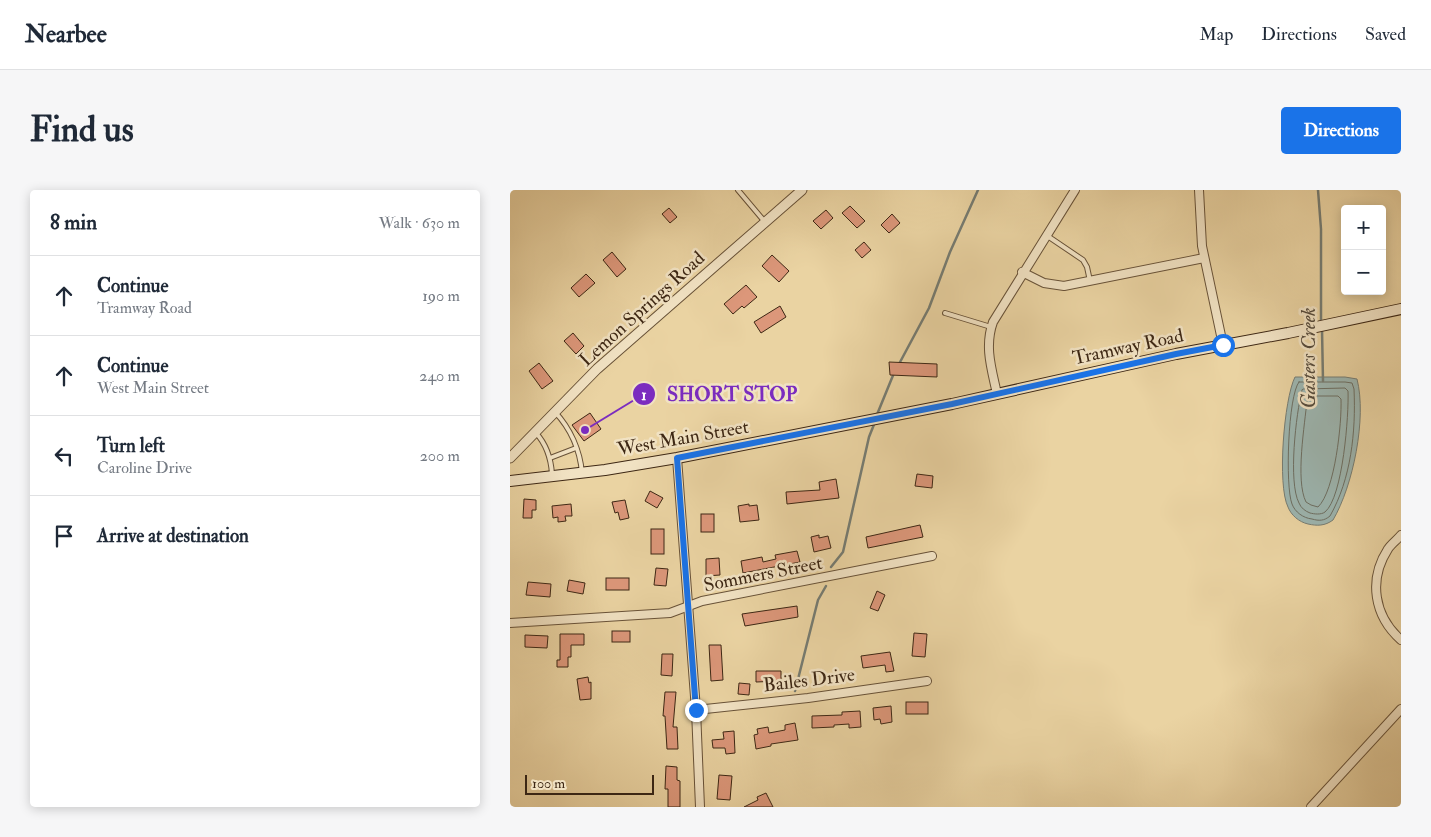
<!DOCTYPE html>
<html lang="en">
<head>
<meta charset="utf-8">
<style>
	:root { --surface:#fff; --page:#f6f6f7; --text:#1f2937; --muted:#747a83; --line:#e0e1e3; --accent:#1a73e8 }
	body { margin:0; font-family:"IM FELL Double Pica",serif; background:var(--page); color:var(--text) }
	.controls { position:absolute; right:15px; top:15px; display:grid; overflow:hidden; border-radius:5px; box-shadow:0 2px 12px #0003 }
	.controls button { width:45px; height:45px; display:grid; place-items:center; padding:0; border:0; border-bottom:1px solid var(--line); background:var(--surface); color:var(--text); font:25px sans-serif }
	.scale { position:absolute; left:15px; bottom:12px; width:129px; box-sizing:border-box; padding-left:5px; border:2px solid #3d2714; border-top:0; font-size:14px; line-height:18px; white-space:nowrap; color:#3d2714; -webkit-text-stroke:4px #f1e2c3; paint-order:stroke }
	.stop { position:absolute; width:15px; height:15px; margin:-11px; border:4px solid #1a73e8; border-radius:50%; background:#fff }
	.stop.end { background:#1a73e8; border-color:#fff; box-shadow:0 1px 5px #0008 }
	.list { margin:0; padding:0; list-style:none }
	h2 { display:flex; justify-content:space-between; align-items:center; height:65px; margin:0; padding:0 20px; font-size:21px }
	h2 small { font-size:16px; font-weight:400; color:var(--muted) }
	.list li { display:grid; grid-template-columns:32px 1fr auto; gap:15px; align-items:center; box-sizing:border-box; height:80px; padding:0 20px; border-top:1px solid var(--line) }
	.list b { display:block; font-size:19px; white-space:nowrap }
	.list p { margin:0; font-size:16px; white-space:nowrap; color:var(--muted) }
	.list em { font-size:16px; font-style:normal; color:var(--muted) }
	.icon { flex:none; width:28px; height:28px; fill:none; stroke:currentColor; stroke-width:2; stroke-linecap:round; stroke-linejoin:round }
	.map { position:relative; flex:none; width:891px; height:617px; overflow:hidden; border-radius:5px }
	header { display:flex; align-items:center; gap:30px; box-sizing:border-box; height:70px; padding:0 25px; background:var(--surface); border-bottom:1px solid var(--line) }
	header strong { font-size:24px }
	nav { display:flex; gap:28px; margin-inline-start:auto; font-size:18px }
	.intro { display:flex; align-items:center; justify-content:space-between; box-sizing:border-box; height:120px; padding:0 30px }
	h1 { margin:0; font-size:35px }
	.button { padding:12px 22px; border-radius:5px; background:var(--accent); color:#fff; font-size:18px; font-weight:700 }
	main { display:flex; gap:30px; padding:0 30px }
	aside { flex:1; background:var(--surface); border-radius:5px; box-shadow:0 2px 12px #0003 }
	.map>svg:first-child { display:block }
	.water { fill:#9cb5b0; stroke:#767c72 }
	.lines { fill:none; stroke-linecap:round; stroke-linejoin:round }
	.shore { stroke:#6c6e62; stroke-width:1 }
	.stream { stroke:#767c72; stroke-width:2.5 }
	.building { fill:#dc977a; stroke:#3d2714 }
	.service-casing { stroke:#685238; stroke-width:6 }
	.minor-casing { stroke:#685238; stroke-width:10 }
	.tertiary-casing { stroke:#685238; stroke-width:11 }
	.secondary-casing { stroke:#3d2714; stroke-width:12 }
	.service { stroke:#f1e2c3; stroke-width:4 }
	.minor { stroke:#f1e2c3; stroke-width:8 }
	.tertiary { stroke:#f1e2c3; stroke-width:9 }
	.secondary { stroke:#f1e2c3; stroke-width:10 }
	.route { stroke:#1a73e8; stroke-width:6 }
	.labels { text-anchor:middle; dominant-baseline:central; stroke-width:5; stroke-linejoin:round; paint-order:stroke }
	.street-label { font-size:19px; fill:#3d2714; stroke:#f1e2c3 }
	.water-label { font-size:20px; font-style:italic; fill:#554a3b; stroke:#f1e2c3 }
	.leader { fill:none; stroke:#7b2cbf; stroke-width:2 }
	.callout-dot { fill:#7b2cbf; stroke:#f1e2c3; stroke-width:2 }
	.mark-label { font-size:15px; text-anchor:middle; font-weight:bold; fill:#fff }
	.callout-label { font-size:20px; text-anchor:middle; font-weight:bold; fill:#7b2cbf; stroke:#f1e2c3; stroke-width:5; stroke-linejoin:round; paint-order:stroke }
</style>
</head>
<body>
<header>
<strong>Nearbee</strong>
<nav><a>Map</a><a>Directions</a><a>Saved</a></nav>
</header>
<div class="intro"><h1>Find us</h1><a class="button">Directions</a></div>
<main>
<aside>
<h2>8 min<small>Walk · 630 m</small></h2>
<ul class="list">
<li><svg class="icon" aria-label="ahead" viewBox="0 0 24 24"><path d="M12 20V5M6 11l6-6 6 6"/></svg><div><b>Continue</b><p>Tramway Road</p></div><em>190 m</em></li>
<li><svg class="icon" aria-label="ahead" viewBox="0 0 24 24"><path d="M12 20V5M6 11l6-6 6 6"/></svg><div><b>Continue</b><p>West Main Street</p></div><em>240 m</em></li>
<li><svg class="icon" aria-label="left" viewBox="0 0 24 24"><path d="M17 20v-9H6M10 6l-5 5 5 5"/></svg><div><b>Turn left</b><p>Caroline Drive</p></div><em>200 m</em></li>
<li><svg class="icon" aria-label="arrive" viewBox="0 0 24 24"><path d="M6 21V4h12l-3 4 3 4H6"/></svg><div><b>Arrive at destination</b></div></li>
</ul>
</aside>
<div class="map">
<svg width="891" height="617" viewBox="0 0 891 617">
	<rect width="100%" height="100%" fill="#ead3a2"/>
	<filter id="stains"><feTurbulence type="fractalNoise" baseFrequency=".004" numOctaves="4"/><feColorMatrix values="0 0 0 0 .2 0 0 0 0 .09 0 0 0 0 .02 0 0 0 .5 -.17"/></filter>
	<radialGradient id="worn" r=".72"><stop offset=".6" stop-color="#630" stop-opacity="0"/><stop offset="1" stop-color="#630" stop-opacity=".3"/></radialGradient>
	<path class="water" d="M785 187H835L847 189C857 228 843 296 823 330 815 336 807 336 798 334 789 332 781 325 778 317 767 295 774 209 785 187Z"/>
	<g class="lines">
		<g class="shore">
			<path d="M789 192H835L842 193 844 199C846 242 841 289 820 326 814 331 809 331 802 329 793 328 785 322 782 314 775 296 778 205 789 192Z"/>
			<path d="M794 199 835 198 838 201C839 224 833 307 815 322 811 325 804 324 800 323 795 321 791 318 789 313 778 292 786 224 792 200Z"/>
			<path d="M800 206H828L831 209C832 232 825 301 808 317L801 315 796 312C785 290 795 234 797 210Z"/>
		</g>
		<g class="stream">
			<polyline points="808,0 811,39 811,133"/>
			<polyline points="812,139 813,191"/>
			<polyline points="389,174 419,118 440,62 468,0"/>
			<polyline points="366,227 384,183"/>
			<polyline points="321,377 333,362 359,247 365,232"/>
			<polyline points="285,501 308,410 316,396"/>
		</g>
	</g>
	<g class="building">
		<polygon points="340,16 355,31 347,38 332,23"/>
		<polygon points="159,18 167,27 160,33 152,24"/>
		<polygon points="316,20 323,28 311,39 303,31"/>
		<polygon points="382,24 390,33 379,43 371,35"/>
		<polygon points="354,52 361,60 352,68 345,60"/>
		<polygon points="102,62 116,79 107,87 93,70"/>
		<polygon points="262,65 279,81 269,92 252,76"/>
		<polygon points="76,84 85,93 69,107 61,98"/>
		<polygon points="236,95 247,107 234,118 232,116 223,124 214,114"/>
		<polygon points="270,116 276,127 251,143 244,132"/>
		<polygon points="63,143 74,156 66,164 54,151"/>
		<polygon points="379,172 427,174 427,187 380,185"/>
		<polygon points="29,173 43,191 32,199 19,181"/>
		<polygon points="80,223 91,239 74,251 62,235"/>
		<polygon points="407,284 423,286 422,298 405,296"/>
		<polygon points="326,289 329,308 277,314 276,302 310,300 309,292"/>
		<polygon points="140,301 153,308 147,318 135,311"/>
		<polygon points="14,309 26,310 26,320 22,320 22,328 13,328"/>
		<polygon points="115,310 119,328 110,330 108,322 105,323 102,312"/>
		<polygon points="61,314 62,326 55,326 56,331 48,332 48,327 43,328 42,316"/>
		<polygon points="239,314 239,316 247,315 249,330 230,332 228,316"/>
		<rect x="191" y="324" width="13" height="18"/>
		<polygon points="410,335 413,347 358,358 356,347"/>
		<rect x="141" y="339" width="13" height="25"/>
		<polygon points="309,345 309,348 318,346 321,358 304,362 301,347"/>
		<polygon points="287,361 290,372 233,383 231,371 252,367 253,372 266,369 265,365"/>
		<polygon points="209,368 210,385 196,386 196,369"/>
		<polygon points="146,378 158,379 156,396 144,395"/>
		<rect x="96" y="388" width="23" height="12"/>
		<polygon points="59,390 75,393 73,404 57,401"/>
		<polygon points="18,392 41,394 40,407 16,405"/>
		<polygon points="367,401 375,405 368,421 360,418"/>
		<polygon points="287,416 288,427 235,436 232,424"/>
		<rect x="102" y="441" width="18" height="11"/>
		<polygon points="404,443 417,444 415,467 402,466"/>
		<polygon points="50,444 74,444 74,455 61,455 61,467 58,467 58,477 47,477 47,470 50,470"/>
		<polygon points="15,445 38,446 37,458 15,457"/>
		<polygon points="199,455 211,455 213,490 201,491"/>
		<polygon points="380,462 384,481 376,482 375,475 353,478 351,466"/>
		<polygon points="152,464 163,464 162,486 151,485"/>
		<polygon points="246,481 271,481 271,491 246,492"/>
		<polygon points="78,487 79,493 81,492 81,509 70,510 67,489"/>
		<polygon points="229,493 240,494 239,505 228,504"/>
		<polygon points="155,502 166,502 163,537 167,537 168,559 157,559 155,526 153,526"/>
		<rect x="396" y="512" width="22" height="12"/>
		<polygon points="381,516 382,532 371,534 370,529 364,530 363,518"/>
		<polygon points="350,521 351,537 339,538 339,534 324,535 324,537 302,538 302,526 332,525 332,522"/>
		<polygon points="285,533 288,550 261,554 261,556 246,559 244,545 248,544 247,539 258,537 259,543 275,540 275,535"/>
		<polygon points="224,541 225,563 216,564 215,558 203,558 202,550 214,549 213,542"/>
		<polygon points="156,576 167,577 167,590 170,591 170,617 158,617 158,599 155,599"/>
		<polygon points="209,585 222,586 220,610 207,609"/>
		<polygon points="256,603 263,617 234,617 248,610 247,607"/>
	</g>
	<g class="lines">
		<g class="service-casing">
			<g id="service">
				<polyline points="228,0 255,32"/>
				<polyline points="536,45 573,70 577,77 580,91"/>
				<polyline points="435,123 481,137"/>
				<path d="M45 222C60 238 70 260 72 283"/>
				<path d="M26 243C36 254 41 269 42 284"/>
				<polyline points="40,268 66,258"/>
			</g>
		</g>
		<g class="minor-casing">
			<g id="minor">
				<polyline points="689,0 692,56 713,155"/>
				<polyline points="512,82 534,93 554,96 694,68"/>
				<path d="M487 204C482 180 474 157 483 132L565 0"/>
				<polyline points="167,268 186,520 190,617"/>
				<path d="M891 345C887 350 881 354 878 359 858 390 864 426 891 450"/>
				<polyline points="0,433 160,423 192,411 422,366"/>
				<polyline points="186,520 298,508 417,491"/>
				<polyline points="801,617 891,519"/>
			</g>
		</g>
		<g class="tertiary-casing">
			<polyline id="tertiary" points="0,268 87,179 292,0"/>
		</g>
		<g class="secondary-casing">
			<polyline id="secondary" points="0,291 95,280 167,268 442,214 666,164 778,143 891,119"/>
		</g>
		<use href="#service" class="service"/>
		<use href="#minor" class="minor"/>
		<use href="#tertiary" class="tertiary"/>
		<use href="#secondary" class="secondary"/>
	</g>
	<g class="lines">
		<polyline class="route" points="186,520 167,268 442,214 666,164 713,155"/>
	</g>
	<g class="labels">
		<g class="street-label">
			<text transform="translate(132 119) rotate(-42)">Lemon Springs Road</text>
			<text transform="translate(618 157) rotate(-12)">Tramway Road</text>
			<text transform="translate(173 248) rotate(-10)">West Main Street</text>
			<text transform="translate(253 384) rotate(-11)">Sommers Street</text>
			<text transform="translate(299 490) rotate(-7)">Bailes Drive</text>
		</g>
		<g class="water-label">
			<text transform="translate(798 168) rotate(-90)">Gasters Creek</text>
		</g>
	</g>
	<path class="leader" d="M75 240L134 204"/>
	<g class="callout-dot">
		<circle cx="75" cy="240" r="5"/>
		<circle cx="134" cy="204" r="12"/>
	</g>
	<g class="mark-label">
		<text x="134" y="210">1</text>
	</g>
	<g class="callout-label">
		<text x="222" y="211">SHORT STOP</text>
	</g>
	<rect width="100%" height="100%" filter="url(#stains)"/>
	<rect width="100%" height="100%" fill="url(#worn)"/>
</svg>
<div class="controls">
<button>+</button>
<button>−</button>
</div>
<div class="scale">100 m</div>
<div class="stop" style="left:713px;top:155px"></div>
<div class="stop end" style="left:186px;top:520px"></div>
</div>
</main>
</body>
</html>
